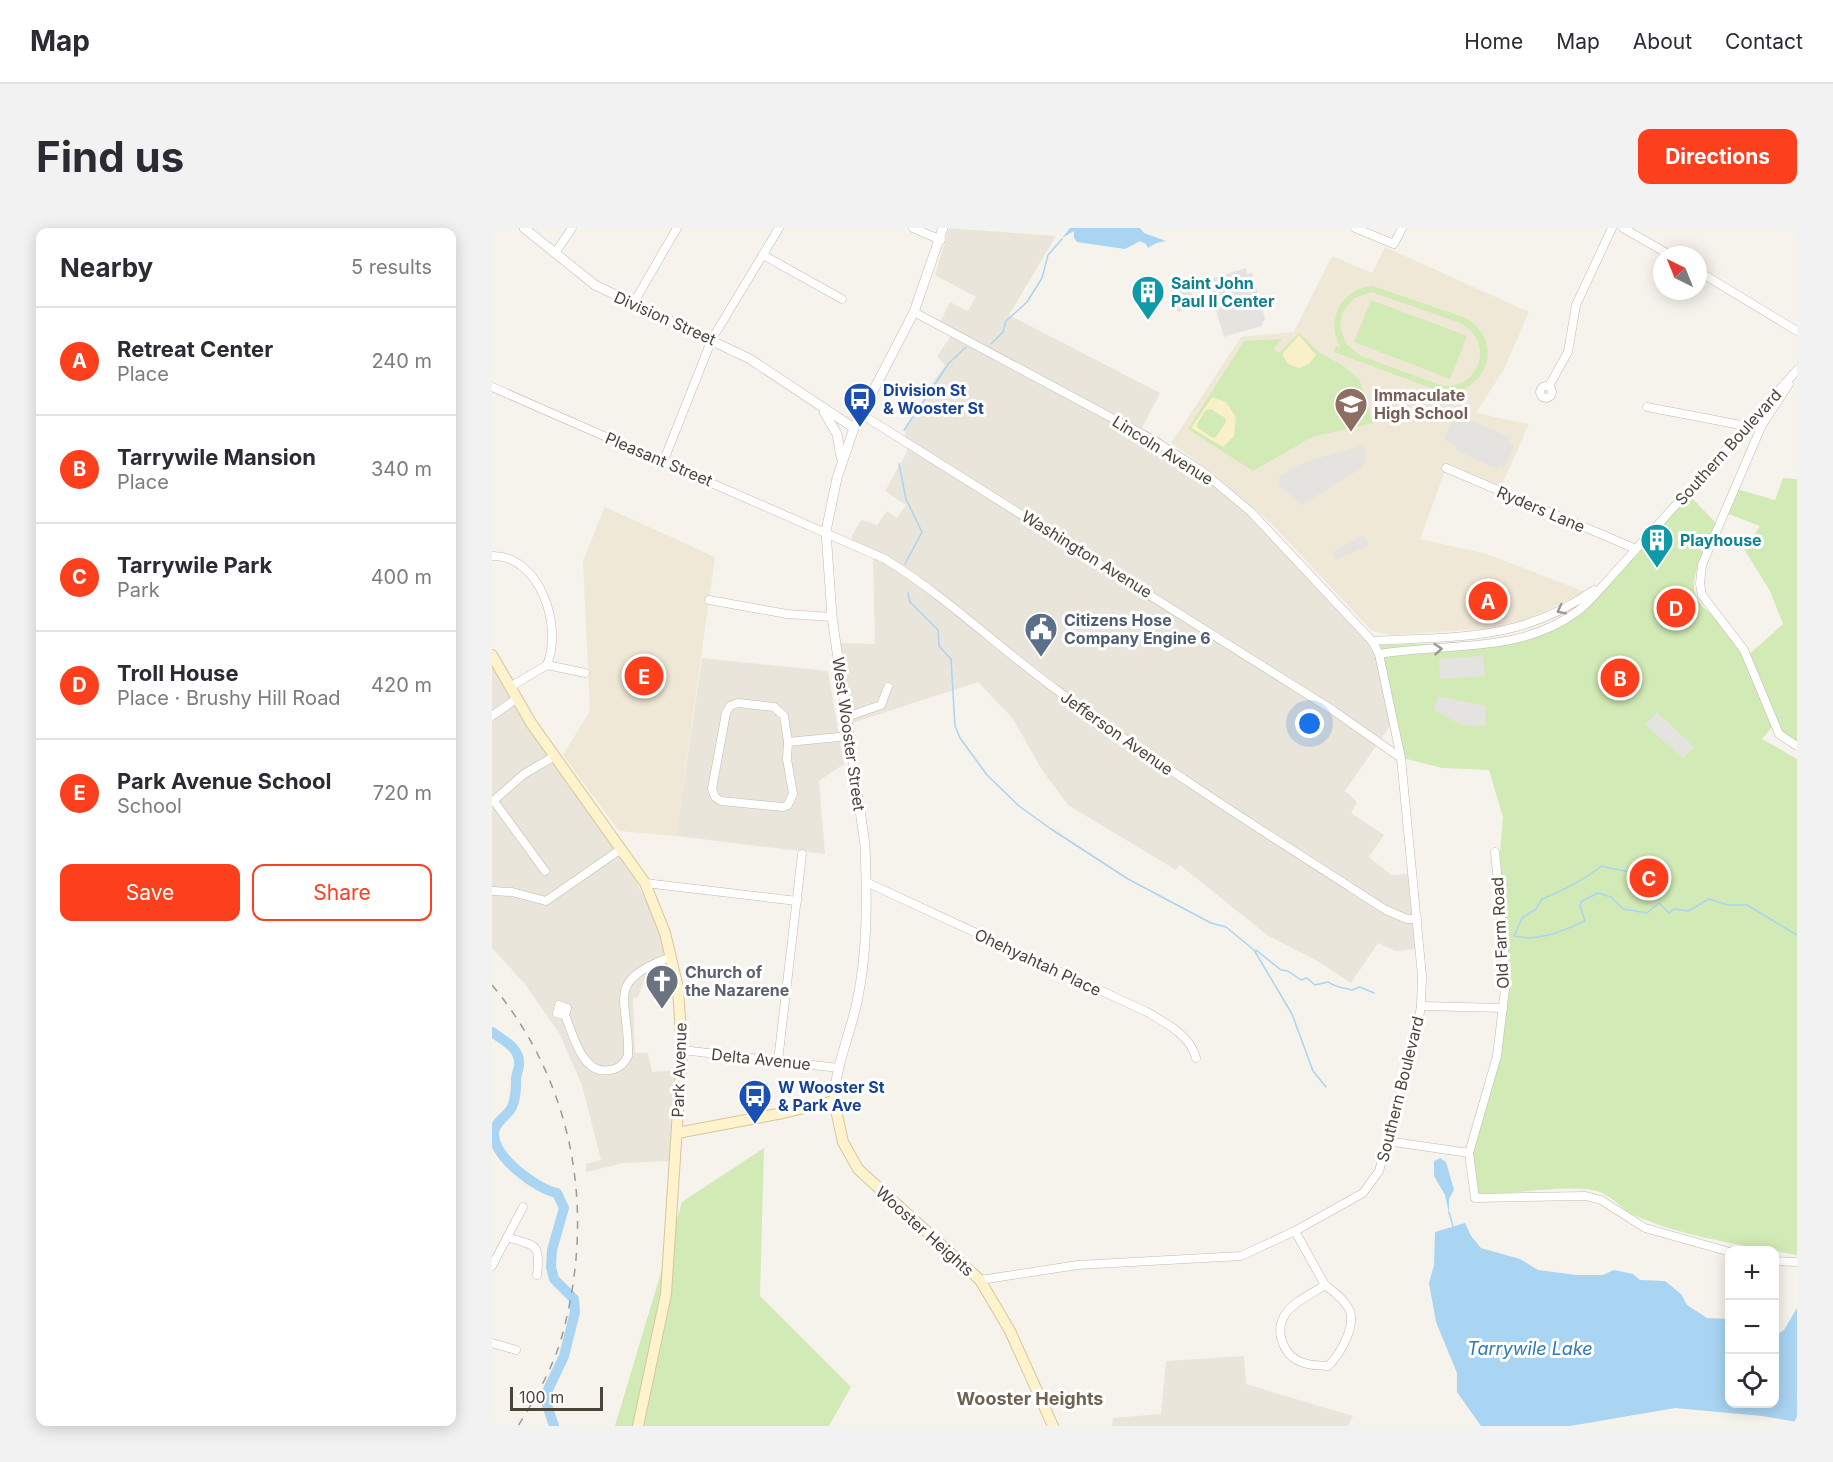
<!DOCTYPE html>
<html lang="en">
<head>
<meta charset="utf-8">
<style>
	:root { --surface:#fff; --page:#f2f2f3; --text:#2b2b33; --muted:#7c7c81; --line:#e1e1e2; --accent:#fc3f1d }
	body { margin:0; font-family:Inter,sans-serif; background:var(--page); color:var(--text) }
	.controls { position:absolute; right:18px; bottom:18px; display:grid; overflow:hidden; border-radius:12px; box-shadow:0 3px 15px #0003 }
	.controls button { width:54px; height:54px; display:grid; place-items:center; padding:0; border:0; border-bottom:2px solid var(--line); background:var(--surface); color:var(--text); font:30px sans-serif }
	.compass { position:absolute; left:1161px; top:18px; width:54px; height:54px; border-radius:50%; background:var(--surface); box-shadow:0 3px 15px #0003; rotate:317deg }
	.scale { position:absolute; left:18px; bottom:15px; width:93px; box-sizing:border-box; padding-left:6px; border:3px solid #4b4439; border-top:0; font-size:16px; line-height:21px; white-space:nowrap; color:#4b4439; -webkit-text-stroke:4px #fff; paint-order:stroke }
	.you { position:absolute; left:818px; top:496px; width:21px; height:21px; margin:-15px; border:4px solid #fff; border-radius:50%; background:#1a73e8; box-shadow:0 0 0 9px #1a73e833 }
	.badge { display:grid; place-items:center; width:39px; height:39px; border-radius:50%; background:var(--accent); color:#fff; font-size:20px; font-weight:700 }
	.pin { position:absolute; translate:-50% -50%; border:3px solid #fff; box-shadow:0 2px 6px #0006 }
	.list { margin:0; padding:0; list-style:none }
	h2 { display:flex; justify-content:space-between; align-items:center; height:78px; margin:0; padding:0 24px; font-size:26px }
	h2 small { font-size:20px; font-weight:400; color:var(--muted) }
	.list li { display:grid; grid-template-columns:39px 1fr auto; gap:18px; align-items:center; box-sizing:border-box; height:108px; padding:0 24px; border-top:2px solid var(--line) }
	.list b { display:block; font-size:22px; white-space:nowrap }
	.list p { margin:0; font-size:20px; white-space:nowrap; color:var(--muted) }
	.list em { font-size:20px; font-style:normal; color:var(--muted) }
	.actions { display:flex; gap:12px; padding:18px 24px }
	.actions a { flex:1; padding:14px 0; border:2px solid var(--accent); border-radius:12px; text-align:center; font-size:21px; color:var(--accent) }
	.actions .main { background:var(--accent); color:#fff }
	.icon { flex:none; width:33px; height:33px; fill:none; stroke:currentColor; stroke-width:2; stroke-linecap:round; stroke-linejoin:round }
	.map { position:relative; flex:none; width:1305px; height:1198px; overflow:hidden; border-radius:12px }
	header { display:flex; align-items:center; gap:36px; box-sizing:border-box; height:84px; padding:0 30px; background:var(--surface); border-bottom:2px solid var(--line) }
	header strong { font-size:28px }
	nav { display:flex; gap:33px; margin-inline-start:auto; font-size:21px }
	.intro { display:flex; align-items:center; justify-content:space-between; box-sizing:border-box; height:144px; padding:0 36px }
	h1 { margin:0; font-size:42px }
	.button { padding:15px 27px; border-radius:12px; background:var(--accent); color:#fff; font-size:21px; font-weight:700 }
	main { display:flex; gap:36px; padding:0 36px }
	aside { flex:1; background:var(--surface); border-radius:12px; box-shadow:0 3px 15px #0003 }
	.map>svg:first-child { display:block }
	.residential { fill:#eae5da }
	.education { fill:#efe8d6 }
	.green { fill:#d2eab5; fill-rule:evenodd }
	.sand { fill:#f9efc9; fill-rule:evenodd }
	.parking { fill:#e5e3e0 }
	.water { fill:#a9d4f2 }
	.lines { fill:none; stroke-linecap:round; stroke-linejoin:round }
	.stream { stroke:#a9d4f2; stroke-width:1.5 }
	.river { stroke:#a9d4f2; stroke-width:10 }
	.minor-casing { stroke:#c2bbae; stroke-width:9 }
	.tertiary-casing { stroke:#c2bbae; stroke-width:10 }
	.secondary-casing { stroke:#d6c79b; stroke-width:12 }
	.minor { stroke:#fff; stroke-width:8 }
	.tertiary { stroke:#fff; stroke-width:9 }
	.secondary { stroke:#fff3cd; stroke-width:10 }
	.rail { stroke:#9a9a9a; stroke-width:1.5; stroke-dasharray:8 8; stroke-linecap:butt }
	.oneway { stroke:#9c9892 }
	.labels { text-anchor:middle; dominant-baseline:central; stroke-width:6; stroke-linejoin:round; paint-order:stroke }
	.culture-label { font-size:16px; font-weight:bold; fill:#0d838f; stroke:#fff; text-anchor:start }
	.street-label { font-size:16px; fill:#4b4439; stroke:#fff }
	.transit-label { font-size:16px; font-weight:bold; fill:#164399; stroke:#fff; text-anchor:start }
	.education-label { font-size:16px; font-weight:bold; fill:#785e54; stroke:#fff; text-anchor:start }
	.service-label { font-size:16px; font-weight:bold; fill:#4e5e75; stroke:#fff; text-anchor:start }
	.worship-label { font-size:16px; font-weight:bold; fill:#5b616d; stroke:#fff; text-anchor:start }
	.water-label { font-size:18px; font-style:italic; fill:#2e7ab2; stroke:#fff }
	.neighbourhood-label { font-size:18px; font-weight:bold; fill:#6e6250; stroke:#fff }
</style>
</head>
<body>
<header>
<strong>Map</strong>
<nav><a>Home</a><a>Map</a><a>About</a><a>Contact</a></nav>
</header>
<div class="intro"><h1>Find us</h1><a class="button">Directions</a></div>
<main>
<aside>
<h2>Nearby<small>5 results</small></h2>
<ul class="list">
<li><span class="badge">A</span><div><b>Retreat Center</b><p>Place</p></div><em>240 m</em></li>
<li><span class="badge">B</span><div><b>Tarrywile Mansion</b><p>Place</p></div><em>340 m</em></li>
<li><span class="badge">C</span><div><b>Tarrywile Park</b><p>Park</p></div><em>400 m</em></li>
<li><span class="badge">D</span><div><b>Troll House</b><p>Place · Brushy Hill Road</p></div><em>420 m</em></li>
<li><span class="badge">E</span><div><b>Park Avenue School</b><p>School</p></div><em>720 m</em></li>
</ul>
<div class="actions"><a class="main">Save</a><a>Share</a></div>
</aside>
<div class="map">
<svg width="1305" height="1198" viewBox="0 0 1305 1198">
	<rect width="100%" height="100%" fill="#f6f3ec"/>
	<g class="residential">
		<polygon points="457,0 564,8 517,87 668,165 650,200 671,211 667,220 726,260 759,288 877,415 884,427 898,498 853,563 865,574 859,585 892,607 877,629 899,647 917,646 924,721 904,723 886,715 859,755 827,734 775,707 688,637 684,642 576,577 550,542 521,491 486,454 360,495 348,415 383,416 381,330 359,320 360,308 369,292 385,297 395,283 405,290 414,277 393,263 415,224 413,202 442,152 453,138 445,128 459,108 445,101 458,74 476,83 484,69 443,47"/>
		<polygon points="210,430 336,443 352,536 327,553 333,626 184,608"/>
		<polygon points="0,437 143,651 166,698 179,744 153,750 146,769 141,770 143,825 156,825 160,844 184,842 178,933 131,935 94,944 94,936 109,932 90,857 67,805 33,756 0,720"/>
		<polygon points="752,1128 754,1156 861,1188 856,1198 620,1198 621,1190 669,1186 674,1133"/>
	</g>
	<g class="education">
		<polygon points="893,19 1037,84 1012,141 984,185 1037,196 1009,259 956,235 928,311 995,326 1093,364 1037,391 1011,398 974,402 899,407 880,403 778,294 716,241 679,215 749,109 802,104 840,28 880,45"/>
		<polygon points="113,279 223,329 184,608 127,603 71,527 98,483 91,333"/>
	</g>
	<g class="green">
		<path d="M880 58 971 89C1014 110 997 167 950 164L842 124 844 118 849 120C833 92 848 62 880 58ZM880 64 968 95C1003 112 989 161 951 158L869 128 854 116 848 98 850 85 862 70Z"/>
		<polygon points="879,72 975,108 958,151 862,114"/>
		<polygon points="807,105 828,125 850,137 867,151 881,195 820,209 761,243 696,201 752,113 790,111 781,121 787,125"/>
		<path d="M1291 250 1305 251V519L1280 499 1270 511 1305 531V1027C1251 1017 1195 1010 1144 988 1130 982 1121 968 1105 963 1079 956 1024 965 995 967L984 964 977 922 999 855 1008 782 1013 714 1008 625 1011 589 997 542 950 540 911 530 888 417C938 415 990 418 1039 405 1089 391 1158 303 1194 264L1226 297C1218 315 1202 338 1202 358 1201 378 1226 388 1235 402 1242 411 1246 422 1252 431L1291 396 1278 363 1252 321 1268 298 1231 284 1241 260 1283 272Z"/>
		<polygon points="272,920 268,1068 359,1159 337,1198 123,1198 190,974"/>
	</g>
	<g class="sand">
		<polygon points="807,107 824,127 817,136 807,140 796,136 790,126"/>
		<path d="M720 169 734 174 744 189 742 208 731 219 699 200ZM719 181 733 190 734 194 724 209 721 210 706 200 705 196 714 182Z"/>
	</g>
	<g class="parking">
		<polygon points="754,40 755,46 760,45 773,91 769,98 732,109 715,52"/>
		<polygon points="696,52 703,79 686,84 678,57"/>
		<polygon points="967,187 1019,210 1017,214 1022,217 1013,239 1008,236 1006,241 963,222 965,218 952,212 961,190 966,192"/>
		<polygon points="872,217 874,231 868,241 810,277 786,257 788,248 813,234"/>
		<polygon points="871,307 877,317 844,332 840,325"/>
		<polygon points="991,428 993,448 948,451 947,431"/>
		<polygon points="946,468 993,478 994,498 969,497 942,482"/>
		<polygon points="1165,484 1202,519 1191,530 1153,497"/>
	</g>
	<g class="water">
		<polygon points="578,0 648,0 652,5 674,13 664,15 656,20 654,16 648,13 633,21 585,14 582,10 582,3 570,10"/>
		<polygon points="948,930 954,934 962,962 957,971 957,985 953,967 942,948 942,933"/>
		<polygon points="973,995 979,1008 989,1020 1028,1031 1046,1042 1084,1047 1111,1047 1122,1042 1141,1046 1148,1052 1173,1053 1189,1066 1195,1077 1215,1090 1237,1091 1238,1176 1282,1176 1283,1108 1292,1102 1305,1080 1305,1194 1270,1188 1183,1180 1078,1198 989,1198 965,1164 965,1145 944,1094 937,1055 942,1037 943,1004"/>
	</g>
	<g class="lines">
		<g class="stream">
			<polyline points="499,116 511,104 514,93 535,74 550,50 556,27 570,11"/>
			<polyline points="412,202 457,135 474,119"/>
			<polyline points="407,236 414,271 430,304 413,336"/>
			<polyline points="416,365 418,374 446,402 447,418 459,431 463,498 468,510 495,547 527,578 559,601 636,651 719,695 734,699 762,722 800,786 821,843 834,859"/>
			<path d="M1160 645C1148 647 1123 641 1110 638 1092 651 1071 663 1050 671L1044 681 1030 690 1022 708C1047 714 1070 703 1093 693L1088 678 1090 673 1106 665 1119 669 1131 681 1155 685 1167 675 1177 685 1182 681 1196 683 1217 671 1236 677H1255L1305 707"/>
			<path d="M764 722 789 742 796 743 809 752 815 750 823 757 836 754C843 759 852 760 860 762L868 759 882 765"/>
			<polyline points="957,984 961,999"/>
		</g>
		<path class="river" d="M0 804C12 813 29 820 27 838 26 843 24 847 24 851 24 861 24 870 20 879 16 888 4 892 2 904 0 929 45 961 65 965L72 980 60 1022 59 1039 62 1051 82 1071 83 1084 72 1128 54 1166V1174L62 1198"/>
		<g class="minor-casing">
			<g id="minor">
				<polyline points="421,0 449,12"/>
				<polyline points="863,0 902,16 910,0"/>
				<polyline points="1131,0 1178,27"/>
				<polyline points="63,25 80,0"/>
				<polyline points="271,27 350,71"/>
				<polyline points="1206,43 1305,103"/>
				<polyline points="141,76 185,0"/>
				<polyline points="422,84 663,213 710,243 758,283 880,413 887,426 909,530 930,748 929,778 924,808 887,943 871,965 803,1003 749,1028 586,1037 488,1052"/>
				<polyline points="1297,156 1270,197 1210,337 1208,356 1210,367 1252,422 1287,506 1305,518"/>
				<circle cx="1054" cy="164" r="6"/>
				<polyline points="1057,158 1076,124 1084,77 1120,0"/>
				<path d="M0 159 393 331C455 369 507 420 566 463 672 541 783 611 894 682L915 691H925"/>
				<polyline points="1155,179 1254,198"/>
				<polyline points="369,186 842,483 909,530"/>
				<polyline points="172,232 220,111 287,0"/>
				<polyline points="954,240 1144,321"/>
				<path d="M0 328C48 327 71 398 55 437"/>
				<polyline points="217,372 295,386 340,389"/>
				<path d="M880 413C966 408 1028 414 1102 362"/>
				<path d="M887 426C956 414 1026 427 1086 383 1098 374 1108 361 1118 350L1305 142"/>
				<polyline points="18,459 55,437 93,445"/>
				<polygon points="246,475 282,479 292,488 296,514 295,531 301,566 296,577 291,579 229,573 223,569 220,561 234,485 238,478"/>
				<polyline points="0,488 24,471"/>
				<polyline points="354,489 389,477 396,459"/>
				<polyline points="296,514 357,508"/>
				<polyline points="2,573 53,643"/>
				<polyline points="0,574 32,546 63,528"/>
				<polyline points="1003,624 1012,718 1013,761 1005,828 977,925 983,970 1094,968 1109,972 1153,1000 1238,1024"/>
				<path d="M374 654 655 784C674 795 698 807 704 830"/>
				<polyline points="153,655 305,673"/>
				<polyline points="0,663 20,664 54,673 129,621"/>
				<polyline points="929,778 1011,780"/>
				<path d="M73 787 65 785 67 777 75 780 73 787C81 806 90 848 118 842 127 841 132 836 136 828 138 771 110 754 179 729"/>
				<polyline points="190,822 347,840"/>
				<polyline points="286,833 310,626"/>
				<polyline points="895,913 977,925"/>
				<polyline points="803,1003 833,1057"/>
				<path d="M15 1009C43 1018 49 1014 45 1047"/>
				<polyline points="1282,1033 1305,1034"/>
				<polyline points="0,1038 31,979"/>
				<path d="M833 1057C842 1064 852 1071 857 1081 865 1097 848 1127 836 1138 828 1137 820 1138 812 1135 792 1129 781 1104 794 1085 803 1073 821 1065 833 1057Z"/>
				<polyline points="0,1115 24,1122"/>
			</g>
		</g>
		<g class="tertiary-casing">
			<g id="tertiary">
				<polyline points="32,0 103,57 258,131 362,200"/>
				<polyline points="332,184 345,206 349,229"/>
				<path d="M342 873C343 839 358 807 365 774 376 723 375 669 373 617L340 389 334 303 345 250 362 200 422 84 451 0"/>
			</g>
		</g>
		<g class="secondary-casing">
			<g id="secondary">
				<polyline points="0,427 39,495 153,655 173,705 186,760 190,822 174,1066 146,1198"/>
				<polyline points="185,905 291,885 342,873 351,914 366,941 488,1052 518,1103 561,1198"/>
			</g>
		</g>
		<use href="#minor" class="minor"/>
		<use href="#tertiary" class="tertiary"/>
		<use href="#secondary" class="secondary"/>
		<path class="rail" d="M0 757C83 857 104 984 70 1108 61 1140 43 1171 26 1198"/>
	</g>
	<defs><path id="oneway-chevron" d="M-2-3.5L2.5 0L-2 3.5" fill="none" stroke-width="1.6" stroke-linecap="round" stroke-linejoin="round" transform="scale(1.5)"/></defs>
	<g class="oneway">
		<use href="#oneway-chevron" transform="translate(1069 382) rotate(153)"/>
		<use href="#oneway-chevron" transform="translate(946 421) rotate(-4)"/>
	</g>
	<defs>
		<g id="building-pin" transform="scale(1.725)"><path d="M0 17L-7.5 6A9.5 9.5 0 1 1 7.5 6Z" fill="#0f9aa8" stroke="#fff"/><path d="M-4-6H4V6H1V3H-1V6H-4ZM-2.5-4.3h1.7v1.8h-1.7ZM.8-4.3h1.7v1.8H.8ZM-2.5-1h1.7V.8h-1.7ZM.8-1h1.7V.8H.8Z" fill="#fff"/></g>
		<g id="bus-pin" transform="scale(1.725)"><path d="M0 17L-7.5 6A9.5 9.5 0 1 1 7.5 6Z" fill="#1a4fb4" stroke="#fff"/><path d="M-5-6H5V4H4V6H2V4H-2V6H-4V4H-5ZM-3.5-4V0h7V-4ZM-3.5 1.2v1.5H-2V1.2ZM2 1.2v1.5H3.5V1.2Z" fill="#fff"/></g>
		<g id="school-pin" transform="scale(1.725)"><path d="M0 17L-7.5 6A9.5 9.5 0 1 1 7.5 6Z" fill="#8d6e63" stroke="#fff"/><path d="M0-5L7-2L0 1L-7-2ZM-4 1L0 2.5L4 1V4Q0 6-4 4Z" fill="#fff"/></g>
		<g id="civic-pin" transform="scale(1.725)"><path d="M0 17L-7.5 6A9.5 9.5 0 1 1 7.5 6Z" fill="#5c6f8a" stroke="#fff"/><path d="M-.6-6.5H3V-4.5H.6V-3L4-1V1h2V6H-6V1h2V-1L-.6-3ZM-1.2 2.5V6h2.4V2.5Z" fill="#fff"/></g>
		<g id="church-pin" transform="scale(1.725)"><path d="M0 17L-7.5 6A9.5 9.5 0 1 1 7.5 6Z" fill="#6b7280" stroke="#fff"/><path d="M-1.2-6h2.4v3.5h3.3v2.4h-3.3V6h-2.4V-.1h-3.3v-2.4h3.3Z" fill="#fff"/></g>
	</defs>
	<g fill-rule="evenodd">
		<use href="#building-pin" x="656" y="64"/>
		<use href="#bus-pin" x="368" y="171"/>
		<use href="#school-pin" x="859" y="176"/>
		<use href="#building-pin" x="1165" y="312"/>
		<use href="#civic-pin" x="549" y="401"/>
		<use href="#church-pin" x="170" y="753"/>
		<use href="#bus-pin" x="263" y="868"/>
	</g>
	<g class="labels">
		<g class="culture-label">
			<text x="679" y="55">Saint John<tspan x="679" dy="18">Paul II Center</tspan></text>
			<text x="1188" y="312">Playhouse</text>
		</g>
		<g class="street-label">
			<text transform="translate(173 90) rotate(24)">Division Street</text>
			<text transform="translate(1236 219) rotate(-48)">Southern Boulevard</text>
			<text transform="translate(671 222) rotate(32)">Lincoln Avenue</text>
			<text transform="translate(167 231) rotate(23)">Pleasant Street</text>
			<text transform="translate(1049 281) rotate(23)">Ryders Lane</text>
			<text transform="translate(595 326) rotate(32)">Washington Avenue</text>
			<text transform="translate(625 505) rotate(35)">Jefferson Avenue</text>
			<text transform="translate(357 506) rotate(82)">West Wooster Street</text>
			<text transform="translate(1008 705) rotate(-93)">Old Farm Road</text>
			<text transform="translate(546 734) rotate(25)">Ohehyahtah Place</text>
			<text transform="translate(269 831) rotate(6)">Delta Avenue</text>
			<text transform="translate(187 842) rotate(-88)">Park Avenue</text>
			<text transform="translate(908 861) rotate(-76)">Southern Boulevard</text>
			<text transform="translate(433 1003) rotate(42)">Wooster Heights</text>
		</g>
		<g class="transit-label">
			<text x="391" y="162">Division St<tspan x="391" dy="18">&amp; Wooster St</tspan></text>
			<text x="286" y="859">W Wooster St<tspan x="286" dy="18">&amp; Park Ave</tspan></text>
		</g>
		<g class="education-label">
			<text x="882" y="167">Immaculate<tspan x="882" dy="18">High School</tspan></text>
		</g>
		<g class="service-label">
			<text x="572" y="392">Citizens Hose<tspan x="572" dy="18">Company Engine 6</tspan></text>
		</g>
		<g class="worship-label">
			<text x="193" y="744">Church of<tspan x="193" dy="18">the Nazarene</tspan></text>
		</g>
		<g class="water-label">
			<text x="1038" y="1120">Tarrywile Lake</text>
		</g>
		<g class="neighbourhood-label">
			<text x="538" y="1170">Wooster Heights</text>
		</g>
	</g>
</svg>
<div class="controls">
<button>+</button>
<button>−</button>
<button><svg class="icon" aria-label="locate" viewBox="0 0 24 24"><circle cx="12" cy="12" r="6"/><path d="M12 2v4M12 18v4M2 12h4M18 12h4"/></svg></button>
</div>
<svg class="compass" viewBox="-18 -18 36 36"><path d="M0-13l5 13h-10z" fill="#e53935"/><path d="M0 13l5-13h-10z" fill="#7c7c81"/></svg>
<div class="scale">100 m</div>
<div class="you"></div>
<div class="pin badge" style="left:996px;top:373px">A</div>
<div class="pin badge" style="left:1128px;top:450px">B</div>
<div class="pin badge" style="left:1157px;top:650px">C</div>
<div class="pin badge" style="left:1184px;top:380px">D</div>
<div class="pin badge" style="left:152px;top:448px">E</div>
</div>
</main>
</body>
</html>
